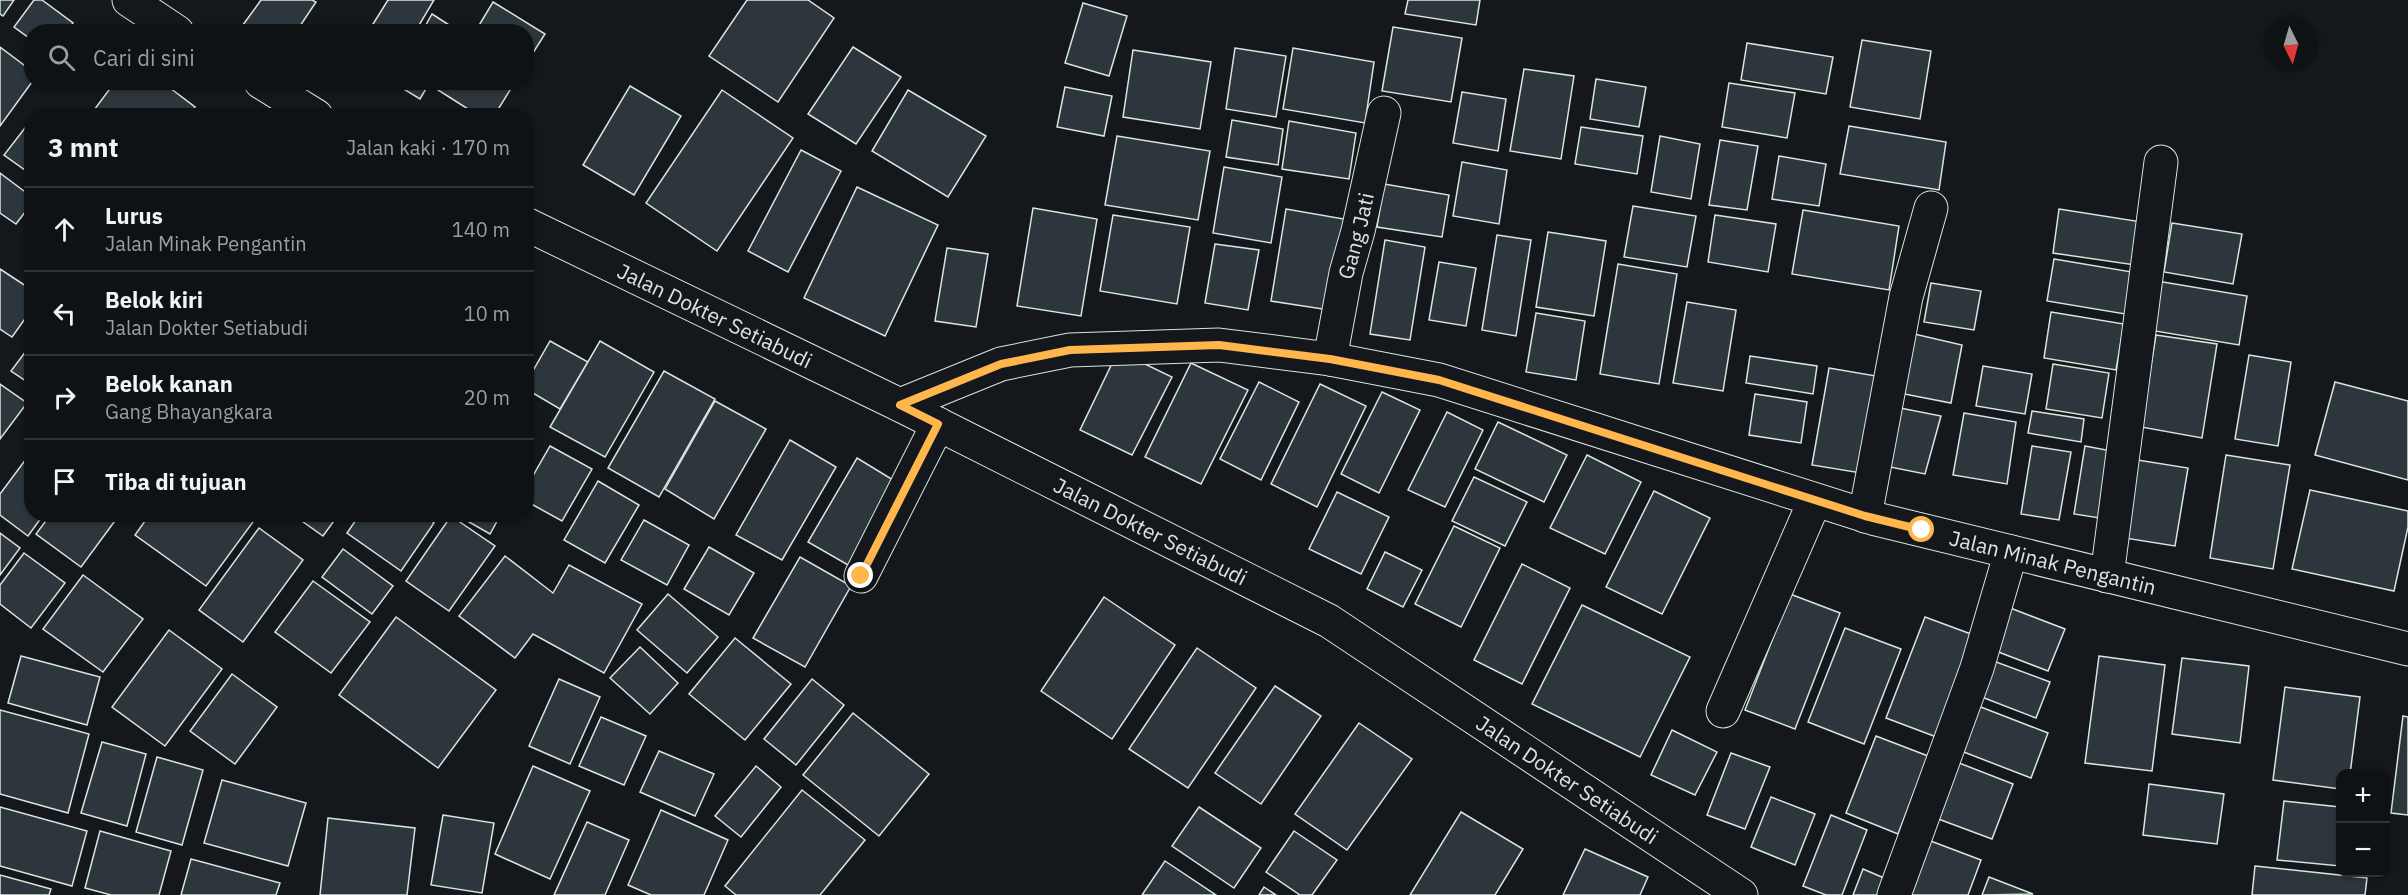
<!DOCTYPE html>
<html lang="id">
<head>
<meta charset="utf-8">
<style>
	:root { --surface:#0f1215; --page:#1d2022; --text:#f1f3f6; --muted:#9b9ea0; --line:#2f3234 }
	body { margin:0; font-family:"IBM Plex Sans",sans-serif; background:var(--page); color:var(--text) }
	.controls { position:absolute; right:18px; bottom:18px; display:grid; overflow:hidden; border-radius:12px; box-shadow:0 2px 4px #0004 }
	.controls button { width:54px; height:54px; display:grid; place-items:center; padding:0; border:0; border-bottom:2px solid var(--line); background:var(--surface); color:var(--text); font:30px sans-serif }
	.compass { position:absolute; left:2264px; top:18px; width:54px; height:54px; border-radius:50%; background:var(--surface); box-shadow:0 2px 4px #0004; rotate:175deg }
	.stop { position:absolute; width:18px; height:18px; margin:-14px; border:4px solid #ffb74d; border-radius:50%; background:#fff }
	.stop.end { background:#ffb74d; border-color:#fff; box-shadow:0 2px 6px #0008 }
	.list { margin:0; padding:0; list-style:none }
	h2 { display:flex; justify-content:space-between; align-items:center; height:78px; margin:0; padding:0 24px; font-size:26px }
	h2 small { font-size:20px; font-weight:400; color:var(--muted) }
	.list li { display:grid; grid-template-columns:39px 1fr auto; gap:18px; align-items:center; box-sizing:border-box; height:84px; padding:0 24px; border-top:2px solid var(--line) }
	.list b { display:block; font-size:22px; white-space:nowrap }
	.list p { margin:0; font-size:20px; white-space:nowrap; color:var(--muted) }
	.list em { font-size:20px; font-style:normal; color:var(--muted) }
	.icon { flex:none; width:33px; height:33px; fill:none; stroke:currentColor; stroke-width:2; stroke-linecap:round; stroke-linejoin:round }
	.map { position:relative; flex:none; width:2408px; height:895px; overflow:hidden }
	.search { position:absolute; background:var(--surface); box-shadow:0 2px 4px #0004; left:24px; top:24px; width:510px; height:66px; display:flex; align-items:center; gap:15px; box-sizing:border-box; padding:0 21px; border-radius:24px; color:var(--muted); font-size:22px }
	.panel { position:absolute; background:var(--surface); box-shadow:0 2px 4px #0004; left:24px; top:108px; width:510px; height:414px; border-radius:24px }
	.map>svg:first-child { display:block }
	.building { fill:#2c363c; stroke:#d8e6dc; stroke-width:1.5 }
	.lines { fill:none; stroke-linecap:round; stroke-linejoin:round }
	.minor-casing { stroke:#d8e6dc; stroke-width:35 }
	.minor { stroke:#14181c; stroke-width:33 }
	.route { stroke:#ffb74d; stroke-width:8 }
	.labels { text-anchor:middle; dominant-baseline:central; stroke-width:4.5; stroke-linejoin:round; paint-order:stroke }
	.street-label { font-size:21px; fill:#d8e6dc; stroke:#14181c }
</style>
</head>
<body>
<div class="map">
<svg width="2408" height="895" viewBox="0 0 2408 895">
	<rect width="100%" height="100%" fill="#14181c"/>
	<g class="building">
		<polygon points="0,0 14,0 3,16 0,14"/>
		<polygon points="34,0 42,0 73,23 66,32 32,32 32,40 14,27"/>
		<polygon points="261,0 312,0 316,2 296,32 243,32 240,29"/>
		<polygon points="388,0 434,0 415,32 368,32"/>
		<polygon points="747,0 808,0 834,18 778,102 709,56"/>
		<polygon points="1408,0 1480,0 1476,25 1405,14"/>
		<polygon points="493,2 545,34 526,64 526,32 475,32"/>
		<polygon points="1083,3 1127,16 1109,76 1065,63"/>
		<polygon points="432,14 460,32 422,32"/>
		<polygon points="1393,27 1462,38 1451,102 1382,91"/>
		<polygon points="1862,40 1931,51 1920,119 1850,107"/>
		<polygon points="1747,43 1833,57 1826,94 1741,80"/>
		<polygon points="0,47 32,71 32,82 0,126"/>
		<polygon points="853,47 901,77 856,144 808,114"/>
		<polygon points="1235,48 1286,56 1276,117 1226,109"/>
		<polygon points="1293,48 1374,62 1365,123 1283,109"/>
		<polygon points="1133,50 1211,62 1200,129 1123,117"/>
		<polygon points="1524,69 1574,76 1561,159 1510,151"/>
		<polygon points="1596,79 1646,87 1639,127 1590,119"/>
		<polygon points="115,82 162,82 195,107 189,116 102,116 94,110"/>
		<polygon points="392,82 430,82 420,99"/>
		<polygon points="443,82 515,82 494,116 479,116 438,90"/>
		<polygon points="1729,83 1795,93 1787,138 1722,127"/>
		<polygon points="630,86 681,116 634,195 583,165"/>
		<polygon points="1065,87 1112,96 1104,136 1057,127"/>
		<polygon points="722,90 793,138 717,251 646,203"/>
		<polygon points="908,90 986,136 948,197 872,151"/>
		<polygon points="1462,92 1506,99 1498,151 1453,143"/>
		<polygon points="32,119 32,175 4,155"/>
		<polygon points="1232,120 1283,129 1278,165 1226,157"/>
		<polygon points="1289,121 1356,133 1349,179 1282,169"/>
		<polygon points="1849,126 1946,142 1939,190 1840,174"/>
		<polygon points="1581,127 1643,136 1637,174 1575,164"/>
		<polygon points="1117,136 1210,151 1198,220 1105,205"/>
		<polygon points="1660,136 1700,144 1691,199 1651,192"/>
		<polygon points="1720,140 1758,146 1747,210 1709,205"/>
		<polygon points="801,150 841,171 788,272 748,251"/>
		<polygon points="1779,156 1826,164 1819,206 1772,199"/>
		<polygon points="1462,162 1507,170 1499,224 1453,216"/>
		<polygon points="1224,167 1282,177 1271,243 1213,233"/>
		<polygon points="0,173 32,197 32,203 16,224 0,213"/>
		<polygon points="1384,184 1449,195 1442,237 1377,227"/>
		<polygon points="857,187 938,225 885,336 804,298"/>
		<polygon points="1633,206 1696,216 1687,267 1624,257"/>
		<polygon points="1033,208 1097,219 1081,316 1017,306"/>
		<polygon points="1286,209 1344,219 1329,310 1271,301"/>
		<polygon points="2059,209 2142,222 2135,265 2053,253"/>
		<polygon points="1803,210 1899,226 1889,290 1792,274"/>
		<polygon points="32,215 32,228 25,224"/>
		<polygon points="1113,215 1190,227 1177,304 1100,291"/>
		<polygon points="1715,215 1776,224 1768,272 1708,262"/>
		<polygon points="2172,223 2242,234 2233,284 2164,272"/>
		<polygon points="1548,232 1606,241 1594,316 1536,307"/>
		<polygon points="1497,235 1531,240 1516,336 1482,330"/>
		<polygon points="1385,240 1425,247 1410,340 1370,334"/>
		<polygon points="1215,244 1259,250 1248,310 1205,303"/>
		<polygon points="947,248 988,254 976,327 935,321"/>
		<polygon points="2054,259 2132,272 2125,314 2047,301"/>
		<polygon points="1439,262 1476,268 1466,326 1429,320"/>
		<polygon points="1618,264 1677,274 1659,384 1600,374"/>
		<polygon points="0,269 32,290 32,309 12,337 0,329"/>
		<polygon points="2151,280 2247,296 2239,345 2143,329"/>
		<polygon points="1931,283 1981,291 1974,330 1924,322"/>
		<polygon points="1687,302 1736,310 1723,391 1673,383"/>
		<polygon points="2051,312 2124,324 2116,370 2044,358"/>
		<polygon points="1536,313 1585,321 1576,380 1526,372"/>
		<polygon points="1910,333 1962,345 1951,403 1899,393"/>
		<polygon points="2156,335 2217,344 2202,438 2141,427"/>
		<polygon points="550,341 588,362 560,409 526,389 526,383"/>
		<polygon points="600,341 654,372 605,457 550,427"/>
		<polygon points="32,343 32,385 11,371"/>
		<polygon points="1118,351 1172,377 1132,455 1080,430"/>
		<polygon points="2249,355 2291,362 2278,446 2235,439"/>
		<polygon points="1750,356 1817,366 1813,394 1746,383"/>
		<polygon points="1191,363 1248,390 1201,484 1145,457"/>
		<polygon points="2053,364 2109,373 2102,418 2046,409"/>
		<polygon points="1983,366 2032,374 2025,414 1976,406"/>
		<polygon points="1829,368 1882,377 1867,474 1812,465"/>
		<polygon points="664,371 715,399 659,497 608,468"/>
		<polygon points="1259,382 1299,402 1261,480 1220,459"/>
		<polygon points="2335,382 2408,401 2408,480 2315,455"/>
		<polygon points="0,384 27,403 0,439"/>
		<polygon points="1320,384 1366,406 1317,507 1271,484"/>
		<polygon points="1382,392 1420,410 1379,493 1341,474"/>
		<polygon points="1755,394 1807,402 1801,443 1749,435"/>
		<polygon points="715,401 766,429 714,519 665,489"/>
		<polygon points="1890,406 1941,416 1925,474 1880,465"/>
		<polygon points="2032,411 2084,419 2081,442 2028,433"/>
		<polygon points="1447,412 1483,430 1445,507 1408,490"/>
		<polygon points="1964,413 2016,422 2007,484 1953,475"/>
		<polygon points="1498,422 1567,455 1544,502 1475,469"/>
		<polygon points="790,440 836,467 782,560 736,535"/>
		<polygon points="550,446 592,469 562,521 526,501 526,488"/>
		<polygon points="2032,446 2071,452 2059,520 2021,514"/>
		<polygon points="2085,446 2117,452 2106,519 2074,514"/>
		<polygon points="32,451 32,514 44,514 28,536 0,515 0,494"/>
		<polygon points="1587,455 1641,482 1605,554 1550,528"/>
		<polygon points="2226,455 2290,465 2273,569 2210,558"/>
		<polygon points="857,458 903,486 855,569 808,542"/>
		<polygon points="2125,458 2188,468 2175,546 2112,536"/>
		<polygon points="1474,477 1527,502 1505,546 1452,521"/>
		<polygon points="598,481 639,505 605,563 564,540"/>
		<polygon points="2310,490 2408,511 2408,527 2394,591 2292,569"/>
		<polygon points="1654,491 1710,518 1662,614 1606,587"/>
		<polygon points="1337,492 1389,517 1361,574 1309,549"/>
		<polygon points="51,514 120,514 81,567 36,534"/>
		<polygon points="150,514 243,514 253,522 206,586 135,535"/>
		<polygon points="292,514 339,514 323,536"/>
		<polygon points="360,514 422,514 434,523 401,571 347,533"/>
		<polygon points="455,514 501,514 490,534"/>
		<polygon points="451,516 495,546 449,611 406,581"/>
		<polygon points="644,520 689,545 667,585 621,560"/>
		<polygon points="1454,526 1500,548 1461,627 1415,604"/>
		<polygon points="259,528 303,560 243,642 199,610"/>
		<polygon points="0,533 20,548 0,575"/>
		<polygon points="709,547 754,573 729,615 684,589"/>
		<polygon points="343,549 393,586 372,614 322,577"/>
		<polygon points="1385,552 1422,570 1403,607 1367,589"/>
		<polygon points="24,553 65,583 31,628 0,604 0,585"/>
		<polygon points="505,556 553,593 569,565 642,604 604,673 533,634 515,658 459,616"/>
		<polygon points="800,557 851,586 805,667 753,638"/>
		<polygon points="1522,564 1570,588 1522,684 1474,660"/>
		<polygon points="83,575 143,619 103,672 43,629"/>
		<polygon points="313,581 370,622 331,673 275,632"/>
		<polygon points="668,594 718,637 687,673 637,630"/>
		<polygon points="1790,594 1840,613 1795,729 1745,710"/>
		<polygon points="1104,597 1175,645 1112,739 1041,691"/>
		<polygon points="1582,605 1690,657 1640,757 1532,704"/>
		<polygon points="2005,606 2065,629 2048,671 1988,648"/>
		<polygon points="396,617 496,690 438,768 339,695"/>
		<polygon points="1925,617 1979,637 1939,738 1886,718"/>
		<polygon points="1845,628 1901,649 1864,744 1808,722"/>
		<polygon points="169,630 222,669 165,746 112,707"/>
		<polygon points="735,638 791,684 745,740 689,694"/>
		<polygon points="640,647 678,683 650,714 610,678"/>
		<polygon points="1197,648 1256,688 1188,788 1129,749"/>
		<polygon points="21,656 100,677 87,725 8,703"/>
		<polygon points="2099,656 2165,665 2152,771 2085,763"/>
		<polygon points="2182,658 2249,666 2240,743 2172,734"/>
		<polygon points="1988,659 2050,682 2036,718 1974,694"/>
		<polygon points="232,674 277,707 235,764 190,731"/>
		<polygon points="559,679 600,697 570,764 529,746"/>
		<polygon points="812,679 844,705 796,765 764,739"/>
		<polygon points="1275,686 1321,716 1261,804 1215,773"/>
		<polygon points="2285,687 2360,697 2350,774 2340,774 2340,789 2273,780"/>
		<polygon points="1973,704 2048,733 2031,778 1956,749"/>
		<polygon points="0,710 89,734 68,813 0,794"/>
		<polygon points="853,713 929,774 879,836 803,775"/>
		<polygon points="2403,716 2408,717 2408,815 2391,813"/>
		<polygon points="601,717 646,736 624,785 579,766"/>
		<polygon points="1359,723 1412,759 1347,850 1295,814"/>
		<polygon points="1672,730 1717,752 1695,795 1651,775"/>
		<polygon points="1876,736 1928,756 1898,834 1846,813"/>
		<polygon points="102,742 146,754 127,826 81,813"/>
		<polygon points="659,751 714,774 695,816 640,792"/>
		<polygon points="1731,753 1770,767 1745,829 1707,815"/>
		<polygon points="157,757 203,770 182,845 136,832"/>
		<polygon points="1954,761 2013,784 1992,839 1933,817"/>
		<polygon points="533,766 590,791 550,879 495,854"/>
		<polygon points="756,766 781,787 741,837 715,816"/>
		<polygon points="222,780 306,803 288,866 204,843"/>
		<polygon points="2149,784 2224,794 2217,844 2143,835"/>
		<polygon points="802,790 865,840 820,895 736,895 725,886"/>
		<polygon points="1771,797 1815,814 1795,865 1751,847"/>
		<polygon points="2284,801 2340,807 2340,866 2277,860"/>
		<polygon points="0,807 87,831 72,886 0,866"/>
		<polygon points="1199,807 1261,848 1234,888 1172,846"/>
		<polygon points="661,810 728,840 704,895 651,895 628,885"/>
		<polygon points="1461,812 1523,849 1495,895 1410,895"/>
		<polygon points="443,815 494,823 482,893 431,885"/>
		<polygon points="1831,815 1867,830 1842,895 1826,895 1803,886"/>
		<polygon points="328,818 415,828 407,895 320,895"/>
		<polygon points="587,822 629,840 605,895 554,895"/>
		<polygon points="100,831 171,851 159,895 111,895 85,888"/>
		<polygon points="1294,831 1337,860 1312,895 1300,895 1266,872"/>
		<polygon points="1928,840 1981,860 1968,895 1906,895"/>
		<polygon points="1585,849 1648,877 1640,895 1563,895"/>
		<polygon points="191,859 280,883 276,895 181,895"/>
		<polygon points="1165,861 1216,895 1142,895"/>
		<polygon points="2255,866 2367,878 2365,895 2252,895"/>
		<polygon points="1863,869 1884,878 1877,895 1853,895"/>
		<polygon points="0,875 51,889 49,895 0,895"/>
		<polygon points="1989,877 2033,894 1982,895"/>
		<polygon points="1264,887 1276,895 1259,895"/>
	</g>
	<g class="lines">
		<g class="minor-casing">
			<g id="minor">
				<polyline points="129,0 177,32"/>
				<polyline points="261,82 316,116"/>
				<path id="s1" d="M526 224 900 405 1329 621 1741 895"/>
				<path id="s2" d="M1330 359 1346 273 1358 231 1384 113"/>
				<path id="s3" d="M900 405 1001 364 1070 350 1219 345 1330 359 1439 380 1876 519 2408 649"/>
				<polyline points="1865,516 1906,297 1931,208"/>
				<polyline points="861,576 938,424"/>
				<polyline points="2107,576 2161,162"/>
				<polyline points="1723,711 1815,500"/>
				<polyline points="1894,895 1977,668 2011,552"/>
			</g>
		</g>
		<use href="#minor" class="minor"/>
	</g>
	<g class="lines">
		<polyline class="route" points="861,576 938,424 900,405 1001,364 1070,350 1219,345 1330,359 1439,380 1865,516 1922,530"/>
	</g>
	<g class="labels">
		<g class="street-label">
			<text stroke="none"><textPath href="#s2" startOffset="126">Gang Jati</textPath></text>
			<text stroke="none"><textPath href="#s1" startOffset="210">Jalan Dokter Setiabudi</textPath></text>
			<text stroke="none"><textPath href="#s1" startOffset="696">Jalan Dokter Setiabudi</textPath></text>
			<text stroke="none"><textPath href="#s3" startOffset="1192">Jalan Minak Pengantin</textPath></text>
			<text stroke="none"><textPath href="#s1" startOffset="1182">Jalan Dokter Setiabudi</textPath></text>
		</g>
	</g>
</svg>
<div class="controls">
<button>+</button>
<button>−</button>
</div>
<svg class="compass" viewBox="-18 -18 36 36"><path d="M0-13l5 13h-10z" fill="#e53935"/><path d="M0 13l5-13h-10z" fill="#9b9ea0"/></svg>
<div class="stop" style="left:1922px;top:530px"></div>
<div class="stop end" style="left:861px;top:576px"></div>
<div class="search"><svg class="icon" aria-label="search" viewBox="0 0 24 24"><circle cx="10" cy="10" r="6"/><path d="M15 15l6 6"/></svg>Cari di sini</div>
<section class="panel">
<h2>3 mnt<small>Jalan kaki · 170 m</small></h2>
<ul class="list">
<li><svg class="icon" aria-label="ahead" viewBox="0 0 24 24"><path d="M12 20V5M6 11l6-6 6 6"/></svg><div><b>Lurus</b><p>Jalan Minak Pengantin</p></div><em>140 m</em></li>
<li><svg class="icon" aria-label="left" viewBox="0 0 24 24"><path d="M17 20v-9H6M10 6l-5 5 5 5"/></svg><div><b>Belok kiri</b><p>Jalan Dokter Setiabudi</p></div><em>10 m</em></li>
<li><svg class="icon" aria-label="right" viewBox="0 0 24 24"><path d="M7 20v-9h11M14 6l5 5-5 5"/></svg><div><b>Belok kanan</b><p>Gang Bhayangkara</p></div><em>20 m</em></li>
<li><svg class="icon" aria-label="arrive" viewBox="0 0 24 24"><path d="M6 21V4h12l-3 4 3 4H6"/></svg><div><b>Tiba di tujuan</b></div></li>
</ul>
</section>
</div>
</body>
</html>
